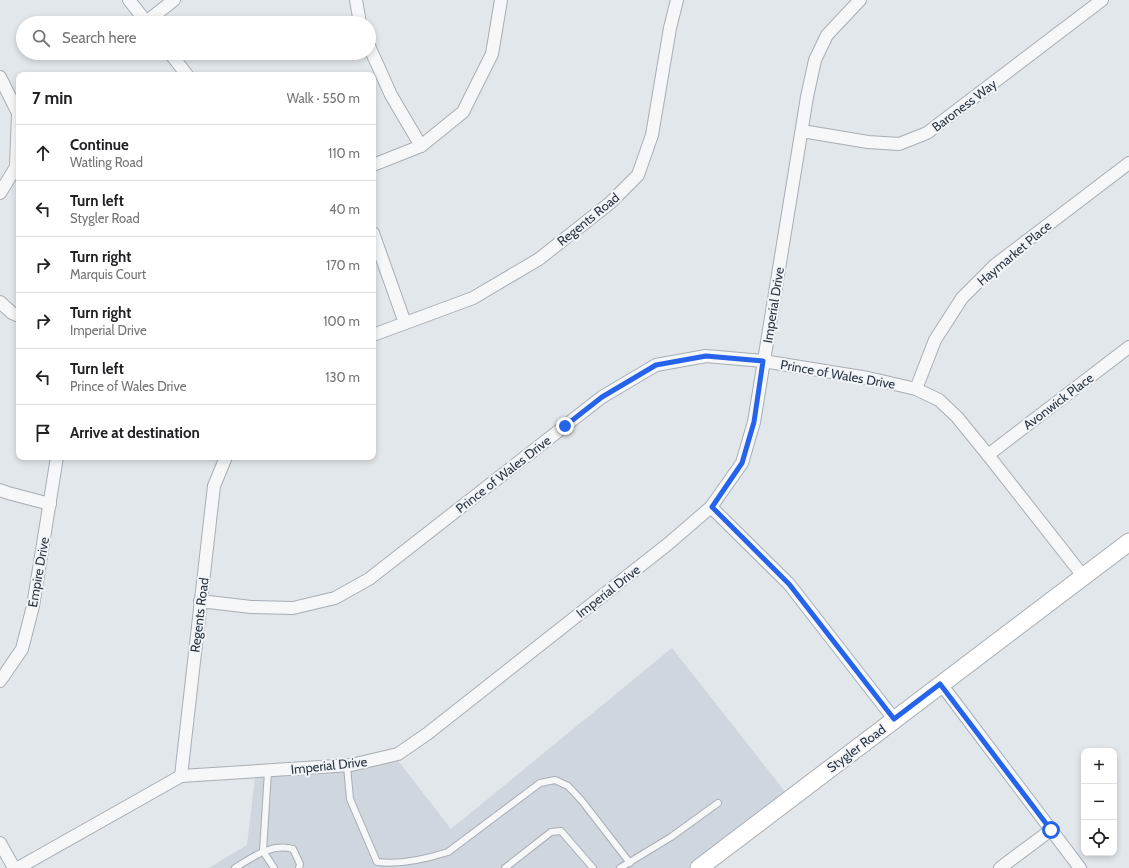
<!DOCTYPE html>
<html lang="en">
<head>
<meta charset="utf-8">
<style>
	body { margin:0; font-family:Cabin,sans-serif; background:#f2f2f2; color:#202124 }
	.controls { position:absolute; right:12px; bottom:12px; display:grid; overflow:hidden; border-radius:8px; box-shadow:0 2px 6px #0003 }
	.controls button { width:36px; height:36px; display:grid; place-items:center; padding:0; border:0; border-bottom:1px solid #e0e0e0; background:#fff; color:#202124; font:20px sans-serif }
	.stop { position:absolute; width:12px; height:12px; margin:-9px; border:3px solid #2563eb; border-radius:50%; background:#fff }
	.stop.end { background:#2563eb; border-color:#fff; box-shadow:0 1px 4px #0008 }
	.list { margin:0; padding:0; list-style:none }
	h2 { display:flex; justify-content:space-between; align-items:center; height:52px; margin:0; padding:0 16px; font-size:17px }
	h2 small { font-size:13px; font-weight:400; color:#757577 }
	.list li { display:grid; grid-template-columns:26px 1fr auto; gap:12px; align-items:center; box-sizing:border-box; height:56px; padding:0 16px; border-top:1px solid #e0e0e0 }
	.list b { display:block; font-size:15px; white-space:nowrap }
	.list p { margin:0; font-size:13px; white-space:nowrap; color:#757577 }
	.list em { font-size:13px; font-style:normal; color:#757577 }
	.icon { flex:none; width:22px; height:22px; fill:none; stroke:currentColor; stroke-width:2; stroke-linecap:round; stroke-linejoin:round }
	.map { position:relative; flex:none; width:1129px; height:868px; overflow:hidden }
	.search { position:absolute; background:#fff; box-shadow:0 2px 6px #0003; left:16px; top:16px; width:360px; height:44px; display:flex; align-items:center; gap:10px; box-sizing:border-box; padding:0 14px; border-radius:22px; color:#757577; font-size:15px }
	.panel { position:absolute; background:#fff; box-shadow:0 2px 6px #0003; left:16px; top:72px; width:360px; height:388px; border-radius:8px }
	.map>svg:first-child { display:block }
	.built { fill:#d0d6dd }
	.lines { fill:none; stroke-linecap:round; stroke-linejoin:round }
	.lane-casing { stroke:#a7aeb5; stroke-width:8 }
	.street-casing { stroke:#a7aeb5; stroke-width:14 }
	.secondary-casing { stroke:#a7aeb5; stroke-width:19 }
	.lane { stroke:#f5f7f9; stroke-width:6 }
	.street { stroke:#f5f7f9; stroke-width:12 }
	.secondary { stroke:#fff; stroke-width:17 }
	.route { stroke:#2563eb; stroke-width:5 }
	.labels { text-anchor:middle; stroke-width:4; stroke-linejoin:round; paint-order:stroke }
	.street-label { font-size:13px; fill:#2a3643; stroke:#f2f5f8 }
</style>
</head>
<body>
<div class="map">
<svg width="1129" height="868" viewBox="0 0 1129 868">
	<rect width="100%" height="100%" fill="#e2e7eb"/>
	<polygon class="built" points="672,648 794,803 709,868 209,868 247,845 255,777 396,758 451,829"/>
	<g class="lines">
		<defs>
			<g id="lane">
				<path d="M347 766 350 799 377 862C400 865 426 859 448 852L540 783 555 780 568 786 582 801 630 863"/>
				<polyline points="268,771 263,851 274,868"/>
				<path d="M235 868C253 857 271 843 293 849L300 864 299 868"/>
				<polyline points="505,868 551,832 561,831 593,868"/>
				<polyline points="620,868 671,837 718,803"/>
			</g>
			<g id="street">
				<polyline points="129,0 147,23"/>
				<polyline points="356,0 360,23"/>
				<polyline points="146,22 174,0"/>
				<polyline points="369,46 391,95 421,146"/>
				<polyline points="170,53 187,75"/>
				<polyline points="0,77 18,113 16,167 0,193"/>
				<polyline points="802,131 868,142 899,144 927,133 1102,0"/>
				<polyline points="373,165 421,146 463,112 492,54 501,0"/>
				<polyline points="373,233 405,323"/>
				<polyline points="0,302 12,313 19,316"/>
				<polyline points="373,335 473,298 539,259 610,203 638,175 652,135 670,28 677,0"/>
				<polyline points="916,389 935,340 962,298 995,265 1129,163"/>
				<polyline points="988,455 1129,347"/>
				<polyline points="0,490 8,493 50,504"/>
				<polyline points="711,507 789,584 894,719"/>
				<polyline points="200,601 251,607 293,608 335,598 369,579 602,397 656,365 706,356 763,361 868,378 916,389 939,400 957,417 988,455 1083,576"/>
				<polyline points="0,681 22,649 33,606 57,457"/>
				<polyline points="941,684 1080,868"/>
				<polyline points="181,776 214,486 226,457"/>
				<polyline points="0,843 14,868"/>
				<polyline points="18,868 181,776 351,765 398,754 427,734 668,544 711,507 742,463 754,422 807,97 815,60 827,35 860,0"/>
				<polyline points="1000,868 1051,830"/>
			</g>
			<polyline id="secondary" points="699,868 1129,542"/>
		</defs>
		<use href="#lane" class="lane-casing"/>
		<use href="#street" class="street-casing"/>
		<use href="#secondary" class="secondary-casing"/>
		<use href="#lane" class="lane"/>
		<use href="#street" class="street"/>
		<use href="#secondary" class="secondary"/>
	</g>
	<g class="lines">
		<polyline class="route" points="565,426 602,397 656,365 706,356 763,361 754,422 742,463 712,507 789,584 894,719 940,684 1051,830"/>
	</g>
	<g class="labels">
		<g class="street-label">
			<text transform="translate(964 105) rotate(-37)" y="5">Baroness Way</text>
			<text transform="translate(588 219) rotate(-39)" y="5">Regents Road</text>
			<text transform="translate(1014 253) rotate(-40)" y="5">Haymarket Place</text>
			<text transform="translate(773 305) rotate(-81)" y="5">Imperial Drive</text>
			<text transform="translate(838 374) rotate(10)" y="5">Prince of Wales Drive</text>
			<text transform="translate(1058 401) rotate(-37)" y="5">Avonwick Place</text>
			<text transform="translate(503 474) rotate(-38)" y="5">Prince of Wales Drive</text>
			<text transform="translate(38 572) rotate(-80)" y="5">Empire Drive</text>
			<text transform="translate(608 591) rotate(-38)" y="5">Imperial Drive</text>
			<text transform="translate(199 615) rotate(-83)" y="5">Regents Road</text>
			<text transform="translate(856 748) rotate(-37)" y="5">Stygler Road</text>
			<text transform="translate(329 765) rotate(-6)" y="5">Imperial Drive</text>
		</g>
	</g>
</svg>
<div class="controls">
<button>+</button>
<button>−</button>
<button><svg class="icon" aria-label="locate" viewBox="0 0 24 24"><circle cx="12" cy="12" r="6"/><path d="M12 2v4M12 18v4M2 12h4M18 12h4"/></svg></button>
</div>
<div class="stop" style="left:1051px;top:830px"></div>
<div class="stop end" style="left:565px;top:426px"></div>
<div class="search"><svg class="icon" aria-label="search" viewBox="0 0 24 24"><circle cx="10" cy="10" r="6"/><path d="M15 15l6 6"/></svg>Search here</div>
<section class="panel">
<h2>7 min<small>Walk · 550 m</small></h2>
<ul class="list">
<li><svg class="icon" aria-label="ahead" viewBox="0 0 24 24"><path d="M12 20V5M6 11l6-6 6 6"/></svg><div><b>Continue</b><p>Watling Road</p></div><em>110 m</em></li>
<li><svg class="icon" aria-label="left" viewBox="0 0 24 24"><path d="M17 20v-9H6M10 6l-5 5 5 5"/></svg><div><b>Turn left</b><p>Stygler Road</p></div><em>40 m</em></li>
<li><svg class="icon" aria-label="right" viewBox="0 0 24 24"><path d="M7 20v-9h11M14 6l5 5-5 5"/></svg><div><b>Turn right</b><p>Marquis Court</p></div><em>170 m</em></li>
<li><svg class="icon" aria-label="right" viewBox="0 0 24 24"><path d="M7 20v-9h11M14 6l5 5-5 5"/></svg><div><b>Turn right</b><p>Imperial Drive</p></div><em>100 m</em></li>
<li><svg class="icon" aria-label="left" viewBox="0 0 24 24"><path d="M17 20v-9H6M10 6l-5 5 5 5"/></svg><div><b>Turn left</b><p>Prince of Wales Drive</p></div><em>130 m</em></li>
<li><svg class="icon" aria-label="arrive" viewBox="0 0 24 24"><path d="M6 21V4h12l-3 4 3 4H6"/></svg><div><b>Arrive at destination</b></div></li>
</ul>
</section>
</div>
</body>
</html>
